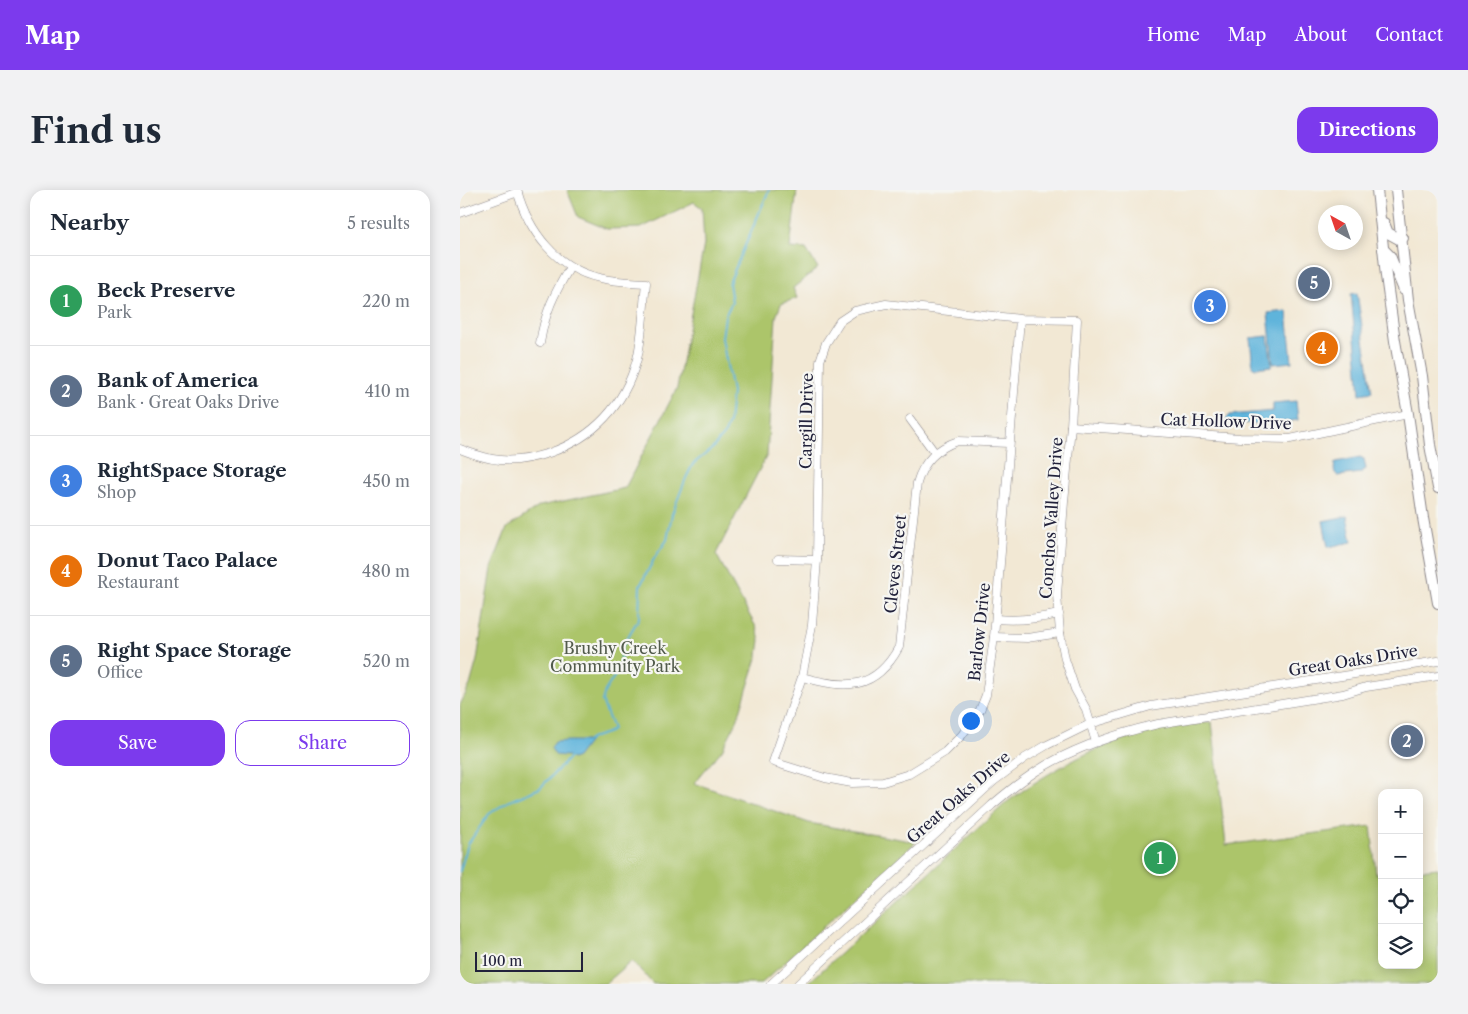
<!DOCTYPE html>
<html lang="en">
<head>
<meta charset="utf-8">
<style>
	body { margin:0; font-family:"Libre Caslon Text",serif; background:#f2f2f3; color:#1f2937 }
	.controls { position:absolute; right:15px; bottom:15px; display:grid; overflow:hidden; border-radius:10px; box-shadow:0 2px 12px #0003 }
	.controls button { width:45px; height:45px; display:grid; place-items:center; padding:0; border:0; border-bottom:1px solid #e0e1e3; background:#fff; color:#1f2937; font:25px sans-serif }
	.compass { position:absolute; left:858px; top:15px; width:45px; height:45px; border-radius:50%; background:#fff; box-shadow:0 2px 12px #0003; rotate:320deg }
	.scale { position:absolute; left:15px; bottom:12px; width:108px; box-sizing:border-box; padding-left:5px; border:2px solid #22223b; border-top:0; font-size:14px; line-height:18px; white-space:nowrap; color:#22223b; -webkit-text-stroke:4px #f6f6f2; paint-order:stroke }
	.you { position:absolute; left:510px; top:530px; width:18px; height:18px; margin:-12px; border:4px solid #fff; border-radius:50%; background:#1a73e8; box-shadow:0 0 0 8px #1a73e833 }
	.badge { display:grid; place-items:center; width:32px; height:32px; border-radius:50%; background:#7c3aed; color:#fff; font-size:16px; font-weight:700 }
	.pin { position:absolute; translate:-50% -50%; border:2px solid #fff; box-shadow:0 1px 5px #0006 }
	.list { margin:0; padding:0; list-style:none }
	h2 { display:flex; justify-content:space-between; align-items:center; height:65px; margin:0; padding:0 20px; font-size:21px }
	h2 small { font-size:16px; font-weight:400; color:#747a83 }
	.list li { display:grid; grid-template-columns:32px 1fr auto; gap:15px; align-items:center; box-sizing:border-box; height:90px; padding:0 20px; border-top:1px solid #e0e1e3 }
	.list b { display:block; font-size:19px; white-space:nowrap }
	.list p { margin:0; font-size:16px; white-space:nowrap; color:#747a83 }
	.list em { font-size:16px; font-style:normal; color:#747a83 }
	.actions { display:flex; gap:10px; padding:15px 20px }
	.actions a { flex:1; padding:11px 0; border:1px solid #7c3aed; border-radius:15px; text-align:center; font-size:18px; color:#7c3aed }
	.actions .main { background:#7c3aed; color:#fff }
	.icon { flex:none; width:28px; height:28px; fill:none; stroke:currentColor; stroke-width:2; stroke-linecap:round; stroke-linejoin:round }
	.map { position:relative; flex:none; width:978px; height:794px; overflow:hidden; border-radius:15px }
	header { display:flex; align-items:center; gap:30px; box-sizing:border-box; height:70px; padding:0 25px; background:#7c3aed; color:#fff }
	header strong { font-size:24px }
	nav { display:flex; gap:28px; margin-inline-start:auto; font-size:18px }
	.intro { display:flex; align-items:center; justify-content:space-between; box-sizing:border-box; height:120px; padding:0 30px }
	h1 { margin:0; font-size:35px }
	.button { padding:12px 22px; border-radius:15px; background:#7c3aed; color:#fff; font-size:18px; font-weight:700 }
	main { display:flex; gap:30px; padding:0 30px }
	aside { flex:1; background:#fff; border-radius:15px; box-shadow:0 2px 12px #0003 }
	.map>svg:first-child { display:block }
	.green { fill:#acc56b; stroke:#677453 }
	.water { fill:#5fb4db; stroke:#406b8b }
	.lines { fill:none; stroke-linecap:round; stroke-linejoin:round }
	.stream { stroke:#5fb4db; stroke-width:2 }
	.minor-casing { stroke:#8a8588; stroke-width:9 }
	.major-casing { stroke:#8a8588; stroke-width:12 }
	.minor { stroke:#fff; stroke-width:8 }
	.major { stroke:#fff; stroke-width:10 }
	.labels { text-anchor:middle; stroke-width:4.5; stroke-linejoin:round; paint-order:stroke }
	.street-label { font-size:16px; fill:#22223b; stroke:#f6f6f2 }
	.park-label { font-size:16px; fill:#525b4c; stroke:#f6f6f2 }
</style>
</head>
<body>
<header>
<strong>Map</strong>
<nav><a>Home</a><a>Map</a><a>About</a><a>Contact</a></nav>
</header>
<div class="intro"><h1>Find us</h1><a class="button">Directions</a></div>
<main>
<aside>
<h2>Nearby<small>5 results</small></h2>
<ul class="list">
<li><span class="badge" style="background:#2e9e5b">1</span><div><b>Beck Preserve</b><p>Park</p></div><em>220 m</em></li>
<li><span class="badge" style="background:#5c6f8a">2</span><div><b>Bank of America</b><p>Bank · Great Oaks Drive</p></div><em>410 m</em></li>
<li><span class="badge" style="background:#3f7fe0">3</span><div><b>RightSpace Storage</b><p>Shop</p></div><em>450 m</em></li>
<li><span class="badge" style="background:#e8710a">4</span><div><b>Donut Taco Palace</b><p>Restaurant</p></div><em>480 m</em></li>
<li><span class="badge" style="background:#5c6f8a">5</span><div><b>Right Space Storage</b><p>Office</p></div><em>520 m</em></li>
</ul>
<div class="actions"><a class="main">Save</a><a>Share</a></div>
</aside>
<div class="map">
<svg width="978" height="794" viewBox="0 0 978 794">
	<rect width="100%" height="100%" fill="#f6f6f2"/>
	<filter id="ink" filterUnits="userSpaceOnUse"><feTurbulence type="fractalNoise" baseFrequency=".02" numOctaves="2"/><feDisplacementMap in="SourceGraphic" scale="10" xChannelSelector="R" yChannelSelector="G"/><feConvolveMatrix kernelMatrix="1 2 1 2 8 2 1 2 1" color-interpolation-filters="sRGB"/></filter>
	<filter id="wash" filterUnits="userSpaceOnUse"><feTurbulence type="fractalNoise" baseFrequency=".0096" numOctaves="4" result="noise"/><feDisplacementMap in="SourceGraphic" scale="20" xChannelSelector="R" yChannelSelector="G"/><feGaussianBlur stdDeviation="1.12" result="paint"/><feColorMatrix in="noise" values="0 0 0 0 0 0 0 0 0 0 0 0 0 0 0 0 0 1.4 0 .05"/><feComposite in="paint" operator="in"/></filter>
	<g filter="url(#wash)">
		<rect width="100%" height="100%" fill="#f2e8d4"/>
		<g class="green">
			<polygon points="107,0 337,0 330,58 346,59 358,78 333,98 337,108 321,114 316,127 307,265 256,364 296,437 300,450 298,465 277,531 262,560 234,593 349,633 456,652 301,794 193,794 172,771 145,794 0,794 0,515 10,495 17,470 31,378 47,338 80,316 165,298 217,198 244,54 242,18 234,12 181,38 147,39 118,27"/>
			<path d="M752 532 766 655 911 636 916 684 922 683V775H959V680L978 678V794H347L547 612C586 583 632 557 680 544 703 538 727 535 752 532Z"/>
		</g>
		<g class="water">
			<polygon points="897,103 912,202 900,204 891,104"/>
			<polygon points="827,121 832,172 813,174 808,123"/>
			<polygon points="808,146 812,176 793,178 790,148"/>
			<path d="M836 211 838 230C814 234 791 234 767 232L765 230 770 225 813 221V213Z"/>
			<path d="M900 267 904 269 906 279 900 283 878 286C873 282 874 279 875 273L876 272Z"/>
			<polygon points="887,326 892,352 868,357 863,331"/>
			<polygon points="108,551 129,551 117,567 112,569 107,566 95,565 91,558 95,552"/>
		</g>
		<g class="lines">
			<g class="stream">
				<path d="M128 551C135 544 147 546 153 539L142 511 145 501 159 479 162 457 179 428 180 396 195 367 207 350 212 324 226 288 233 274 253 258 265 243 269 233 272 202 262 148 265 126 272 112 269 93 309 0"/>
				<polyline points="0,681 8,654 29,624 47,612 80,598 110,567"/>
			</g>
		</g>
	</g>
	<g filter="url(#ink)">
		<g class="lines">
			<defs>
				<g id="minor">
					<polyline points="0,23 58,2"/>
					<polyline points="560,129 534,447 526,505 520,520 502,545 485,562 449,584 423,592 392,593 365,588 313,572 342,487 352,435 357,370 360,171 366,153 380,131 395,121 426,114 560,129 617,130 611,236 604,312 597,405 600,443 605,469 615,499 626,519 636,552"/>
					<path d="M80 153C85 122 94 104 110 77"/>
					<polyline points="450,229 475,263"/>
					<polyline points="611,236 780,248 830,249 948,224"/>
					<path d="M0 259C13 264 26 269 40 270 57 272 73 268 89 263 133 248 165 215 177 169 183 145 183 118 186 93 171 92 155 92 140 88 97 79 68 41 57 0"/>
					<polyline points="318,369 357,370"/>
					<path d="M536 429C558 431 577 429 599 424"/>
					<polyline points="534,447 567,448 600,443"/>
					<path d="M342 487C386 499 415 501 439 457L457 293C463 272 477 258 498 251L549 253"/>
					<polyline points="311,794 534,591 565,568 587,555 630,534 691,516 978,471"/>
					<path d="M338 794 532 615C546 603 560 592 575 582 612 558 655 544 698 534L883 504 906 497 978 486"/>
				</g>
				<g id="major">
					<polyline points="917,0 926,86 935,151 948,224 963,328 978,413"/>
					<polyline points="936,0 948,110 962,186 970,255 978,298"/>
					<polyline points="924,33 928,43 939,49 943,48"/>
					<polyline points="923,59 930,66 944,100"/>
				</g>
			</defs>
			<use href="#minor" class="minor-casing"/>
			<use href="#major" class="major-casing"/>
			<use href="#minor" class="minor"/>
			<use href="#major" class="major"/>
		</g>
	</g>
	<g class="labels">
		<g class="street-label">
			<text transform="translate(346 231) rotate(-89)" y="6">Cargill Drive</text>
			<text transform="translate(766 231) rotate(2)" y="6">Cat Hollow Drive</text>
			<text transform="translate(591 328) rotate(-86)" y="6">Conchos Valley Drive</text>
			<text transform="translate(435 374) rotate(-84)" y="6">Cleves Street</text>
			<text transform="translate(519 442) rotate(-84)" y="6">Barlow Drive</text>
			<text transform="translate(893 470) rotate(-9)" y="6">Great Oaks Drive</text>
			<text transform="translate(498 607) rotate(-41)" y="6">Great Oaks Drive</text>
		</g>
		<g class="park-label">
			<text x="155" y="464">Brushy Creek<tspan x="155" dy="18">Community Park</tspan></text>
		</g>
	</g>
</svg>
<div class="controls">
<button>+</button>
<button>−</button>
<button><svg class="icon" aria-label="locate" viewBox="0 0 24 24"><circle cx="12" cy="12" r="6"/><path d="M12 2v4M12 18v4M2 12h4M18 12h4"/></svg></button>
<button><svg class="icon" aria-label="layers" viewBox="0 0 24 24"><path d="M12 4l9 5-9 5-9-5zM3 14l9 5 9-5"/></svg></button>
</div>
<svg class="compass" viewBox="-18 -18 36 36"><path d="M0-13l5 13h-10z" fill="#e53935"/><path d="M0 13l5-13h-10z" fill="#747a83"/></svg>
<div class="scale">100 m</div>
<div class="you"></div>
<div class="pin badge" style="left:700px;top:668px;background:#2e9e5b">1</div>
<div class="pin badge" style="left:947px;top:551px;background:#5c6f8a">2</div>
<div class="pin badge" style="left:750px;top:116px;background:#3f7fe0">3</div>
<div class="pin badge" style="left:862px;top:158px;background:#e8710a">4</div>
<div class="pin badge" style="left:854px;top:93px;background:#5c6f8a">5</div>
</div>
</main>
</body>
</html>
